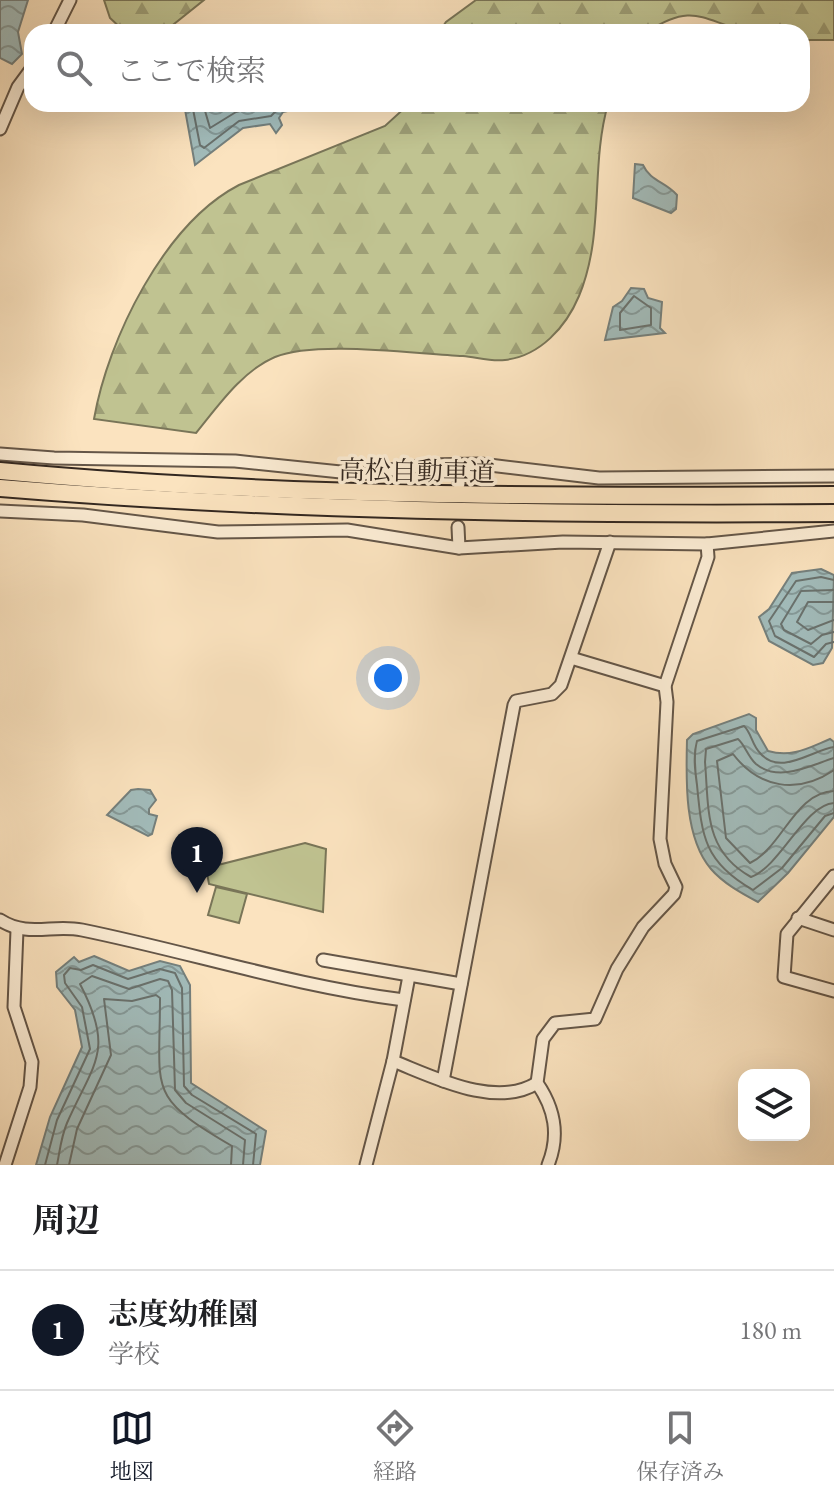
<!DOCTYPE html>
<html lang="ja">
<head>
<meta charset="utf-8">
<style>
	body { margin:0; font-family:"EB Garamond","Noto Serif JP",serif; background:#f6f6f6; color:#202124 }
	.controls { position:absolute; right:24px; bottom:24px; display:grid; overflow:hidden; border-radius:16px; box-shadow:0 8px 32px #0002 }
	.controls button { width:72px; height:72px; display:grid; place-items:center; padding:0; border:0; border-bottom:2px solid #e0e0e0; background:#fff; color:#202124; font:40px sans-serif }
	.you { position:absolute; left:388px; top:678px; width:28px; height:28px; margin:-20px; border:6px solid #fff; border-radius:50%; background:#1a73e8; box-shadow:0 0 0 12px #1a73e833 }
	.badge { display:grid; place-items:center; width:52px; height:52px; border-radius:50%; background:#111827; color:#fff; font-size:26px; font-weight:700 }
	.pin { position:absolute; translate:-50% -66px; filter:drop-shadow(0 2px 4px #0008) }
	.pin::after { content:''; position:absolute; top:42px; width:28px; height:24px; background:inherit; clip-path:polygon(0 0,100% 0,50% 100%) }
	.list { margin:0; padding:0; list-style:none }
	h2 { display:flex; justify-content:space-between; align-items:center; height:104px; margin:0; padding:0 32px; font-size:34px }
	h2 small { font-size:26px; font-weight:400; color:#757577 }
	.list li { display:grid; grid-template-columns:52px 1fr auto; gap:24px; align-items:center; box-sizing:border-box; height:120px; padding:0 32px; border-top:2px solid #e0e0e0 }
	.list b { display:block; font-size:30px; white-space:nowrap }
	.list p { margin:0; font-size:26px; white-space:nowrap; color:#757577 }
	.list em { font-size:26px; font-style:normal; color:#757577 }
	.icon { flex:none; width:44px; height:44px; fill:none; stroke:currentColor; stroke-width:2; stroke-linecap:round; stroke-linejoin:round }
	.map { position:relative; flex:none; width:834px; height:1165px; overflow:hidden }
	.search { position:absolute; background:#fff; box-shadow:0 8px 32px #0002; left:24px; right:24px; top:24px; height:88px; display:flex; align-items:center; gap:20px; box-sizing:border-box; padding:0 28px; border-radius:24px; color:#757577; font-size:30px }
	.sheet { height:224px; background:#fff }
	nav { display:flex; justify-content:space-around; align-items:center; box-sizing:border-box; height:112px; border-top:2px solid #e0e0e0; background:#fff; font-size:22px; color:#757577 }
	nav a { display:grid; justify-items:center; gap:4px }
	nav .on { color:#111827 }
	.map>svg:first-child { display:block }
	.green { fill:#c0c391; stroke:#797558; stroke-width:2 }
	.forest { fill:url(#forest-firs); stroke:#797558; stroke-width:2 }
	.water { fill:url(#water-waves); stroke:#75807d; stroke-width:2 }
	.lines { fill:none; stroke-linecap:round; stroke-linejoin:round }
	.shore { stroke:#6a726e; stroke-width:2 }
	.minor-casing { stroke:#645648; stroke-width:15 }
	.highway-casing { stroke:#322720; stroke-width:20 }
	.minor { stroke:#fcedd5; stroke-width:11 }
	.highway { stroke:#fbe3bf; stroke-width:16 }
	.labels { text-anchor:middle; stroke-width:7; stroke-linejoin:round; paint-order:stroke }
	.street-label { font-size:26px; fill:#322720; stroke:#fcedd5 }
</style>
</head>
<body>
<div class="map">
<svg width="834" height="1165" viewBox="0 0 834 1165">
	<defs>
		<pattern id="forest-firs" width="22" height="20" patternUnits="userSpaceOnUse" patternTransform="scale(2)"><rect width="22" height="20" fill="#c0c391"/><path d="M5 1l3.5 6h-7zM16 11l3.5 6h-7z" fill="#9d9e76"/></pattern>
		<pattern id="water-waves" width="16" height="10" patternUnits="userSpaceOnUse" patternTransform="scale(2)"><rect width="16" height="10" fill="#a2bcbb"/><path d="M0 5q4-4 8 0t8 0" fill="none" stroke="#859998"/></pattern>
	</defs>
	<rect width="100%" height="100%" fill="#fbe3bf"/>
	<filter id="stains"><feTurbulence type="fractalNoise" baseFrequency=".0025" numOctaves="4"/><feColorMatrix values="0 0 0 0 .2 0 0 0 0 .09 0 0 0 0 .02 0 0 0 .5 -.17"/></filter>
	<radialGradient id="worn" r=".72"><stop offset=".6" stop-color="#630" stop-opacity="0"/><stop offset="1" stop-color="#630" stop-opacity=".3"/></radialGradient>
	<g class="green">
		<polygon points="305,843 326,849 323,912 209,884 206,868"/>
		<polygon points="216,887 247,894 239,923 208,915"/>
	</g>
	<g class="forest">
		<polygon points="104,0 204,0 164,32 125,32 110,18"/>
		<path d="M476 0H834V40H802V32C786 32 767 35 751 32 704 23 696 0 647 32H439L446 22Z"/>
		<path d="M409 104H608C590 167 605 234 579 296 566 327 540 356 505 360 491 362 476 357 463 356 415 354 316 340 275 357 242 371 218 406 196 433L94 419C108 339 164 224 239 185L385 126Z"/>
	</g>
	<g class="water">
		<polygon points="0,0 28,0 18,32 22,54 12,64 0,58"/>
		<polygon points="184,104 271,104 278,107 297,104 297,109 283,112 279,118 282,125 276,133 270,124 243,128 195,165"/>
		<path d="M635 164 643 165C650 181 666 182 677 195L676 209 671 213 633 198Z"/>
		<polygon points="631,288 644,289 648,298 662,302 660,328 665,333 605,340 613,307 622,301"/>
		<polygon points="821,569 834,575 832,648 823,663 813,665 769,641 759,617 769,609 792,573"/>
		<path d="M749 714 756 718V730L768 751C792 758 808 748 830 739L834 742V817L788 873 758 902C741 893 723 883 711 869 684 838 686 779 687 740L693 734Z"/>
		<polygon points="138,789 150,790 156,800 149,809 149,814 157,816 152,834 148,836 107,815 131,790"/>
		<polygon points="94,956 129,971 160,961 180,966 190,985 191,1083 266,1131 260,1165 36,1165 50,1117 82,1047 75,1010 57,987 56,972 74,957 79,962"/>
	</g>
	<g class="lines">
		<g class="shore">
			<polyline points="192,104 200,145 204,148 239,121 271,116 283,104"/>
			<polyline points="203,104 210,128 236,112 267,104"/>
			<polygon points="634,296 651,308 651,325 620,330 620,313"/>
			<polyline points="834,580 821,577 796,581 769,621 775,636 814,657 826,644 834,642"/>
			<polyline points="834,590 801,591 781,624 784,630 811,644 822,635 834,632"/>
			<polyline points="834,602 808,602 797,622 808,630 834,620"/>
			<path d="M834 747C812 750 780 777 760 753 752 745 751 732 744 726L697 741C693 755 695 771 697 785 702 837 704 862 753 890L782 868 825 816 834 813"/>
			<path d="M834 758C811 765 779 783 756 764 748 757 745 745 738 739L706 749 705 762C709 810 704 851 751 877 781 866 804 805 834 803"/>
			<path d="M834 770C797 795 759 788 733 754L717 761 726 838 750 863C782 848 795 792 834 791"/>
			<polyline points="45,1165 57,1120 90,1049 82,1007 65,983 64,975 70,968 81,970 93,965 128,979 160,969 175,973 182,988 184,1086 192,1095 256,1134 253,1165"/>
			<path d="M57 1165C60 1150 61 1137 67 1123 94 1062 115 1051 80 984L92 976 129 989 160 979 168 981 172 990 175 1090 186 1103 245 1140 243 1165"/>
			<path d="M69 1165 77 1129 111 1055 104 999 132 1001 156 995 160 998C160 1092 146 1096 232 1146L231 1165"/>
		</g>
		<defs>
			<g id="minor">
				<polyline points="54,32 70,0"/>
				<polyline points="0,129 18,87 32,68"/>
				<polyline points="0,454 54,458 235,461 360,474 427,465 481,464 599,478 834,476"/>
				<polyline points="459,484 459,464"/>
				<polyline points="0,511 83,515 218,532 347,530 459,548 563,542 707,544 834,531"/>
				<polyline points="458,527 459,548"/>
				<polyline points="571,658 665,686"/>
				<polyline points="834,876 787,934 784,977 834,991"/>
				<polyline points="798,918 834,930"/>
				<path d="M0 920C28 938 52 924 82 930 190 952 294 986 404 1000"/>
				<polyline points="323,960 461,984"/>
				<path d="M393 1061C434 1077 495 1109 537 1083"/>
				<polyline points="443,1081 514,705 516,701 552,694 561,685 610,542"/>
				<polyline points="5,1165 30,1087 32,1062 14,1007 17,930"/>
				<polyline points="366,1165 393,1061 409,976"/>
				<path d="M548 1165C560 1135 555 1109 537 1083L543 1039 555 1023 595 1019 617 969 643 927 674 894 676 887 665 864 660 839 667 702 665 686 708 557 707 544"/>
			</g>
			<g id="highway">
				<path d="M0 471C278 497 555 497 834 495"/>
				<path d="M0 488C278 511 555 515 834 513"/>
			</g>
		</defs>
		<use href="#minor" class="minor-casing"/>
		<use href="#highway" class="highway-casing"/>
		<use href="#minor" class="minor"/>
		<use href="#highway" class="highway"/>
	</g>
	<g class="labels">
		<g class="street-label">
			<text transform="translate(417 471) rotate(1)" y="9">高松自動車道</text>
		</g>
	</g>
	<rect width="100%" height="100%" filter="url(#stains)"/>
	<rect width="100%" height="100%" fill="url(#worn)"/>
</svg>
<div class="controls">
<button><svg class="icon" aria-label="layers" viewBox="0 0 24 24"><path d="M12 4l9 5-9 5-9-5zM3 14l9 5 9-5"/></svg></button>
</div>
<div class="you"></div>
<div class="pin badge" style="left:197px;top:893px">1</div>
<div class="search"><svg class="icon" aria-label="search" viewBox="0 0 24 24"><circle cx="10" cy="10" r="6"/><path d="M15 15l6 6"/></svg>ここで検索</div>
</div>
<section class="sheet">
<h2>周辺<small></small></h2>
<ul class="list">
<li><span class="badge">1</span><div><b>志度幼稚園</b><p>学校</p></div><em>180 m</em></li>
</ul>
</section>
<nav>
<a class="on"><svg class="icon" aria-label="map" viewBox="0 0 24 24"><path d="M3 6l6-2 6 2 6-2v14l-6 2-6-2-6 2zM9 4v14M15 6v14"/></svg>地図</a>
<a><svg class="icon" aria-label="directions" viewBox="0 0 24 24"><path d="M12 3l9 9-9 9-9-9zM9 14v-3h6M13 9l2 2-2 2"/></svg>経路</a>
<a><svg class="icon" aria-label="saved" viewBox="0 0 24 24"><path d="M7 4h10v16l-5-4-5 4z"/></svg>保存済み</a>
</nav>
</body>
</html>
